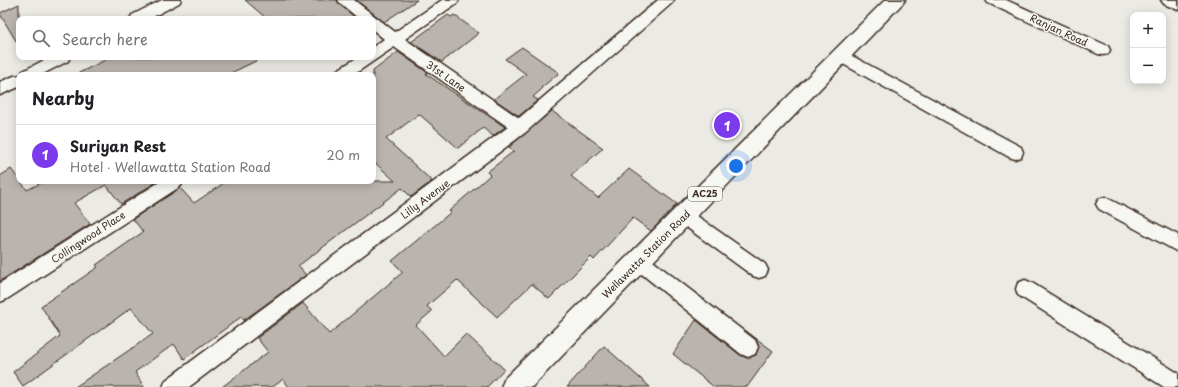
<!DOCTYPE html>
<html lang="en">
<head>
<meta charset="utf-8">
<style>
	body { margin:0; font-family:"Playpen Sans",sans-serif; background:#f2f2f2; color:#202124 }
	.controls { position:absolute; right:12px; top:12px; display:grid; overflow:hidden; border-radius:8px; box-shadow:0 2px 10px #0003 }
	.controls button { width:36px; height:36px; display:grid; place-items:center; padding:0; border:0; border-bottom:1px solid #e0e0e0; background:#fff; color:#202124; font:20px sans-serif }
	.you { position:absolute; left:736px; top:166px; width:14px; height:14px; margin:-10px; border:3px solid #fff; border-radius:50%; background:#1a73e8; box-shadow:0 0 0 6px #1a73e833 }
	.badge { display:grid; place-items:center; width:26px; height:26px; border-radius:50%; background:#7c3aed; color:#fff; font-size:13px; font-weight:700 }
	.pin { position:absolute; translate:-50% -50%; border:2px solid #fff; box-shadow:0 1px 4px #0006 }
	.list { margin:0; padding:0; list-style:none }
	h2 { display:flex; justify-content:space-between; align-items:center; height:52px; margin:0; padding:0 16px; font-size:17px }
	h2 small { font-size:13px; font-weight:400; color:#757577 }
	.list li { display:grid; grid-template-columns:26px 1fr auto; gap:12px; align-items:center; box-sizing:border-box; height:60px; padding:0 16px; border-top:1px solid #e0e0e0 }
	.list b { display:block; font-size:15px; white-space:nowrap }
	.list p { margin:0; font-size:13px; white-space:nowrap; color:#757577 }
	.list em { font-size:13px; font-style:normal; color:#757577 }
	.icon { flex:none; width:22px; height:22px; fill:none; stroke:currentColor; stroke-width:2; stroke-linecap:round; stroke-linejoin:round }
	.map { position:relative; flex:none; width:1178px; height:387px; overflow:hidden }
	.search { position:absolute; background:#fff; box-shadow:0 2px 10px #0003; left:16px; top:16px; width:360px; height:44px; display:flex; align-items:center; gap:10px; box-sizing:border-box; padding:0 14px; border-radius:8px; color:#757577; font-size:15px }
	.panel { position:absolute; background:#fff; box-shadow:0 2px 10px #0003; left:16px; top:72px; width:360px; height:112px; border-radius:8px }
	.map>svg:first-child { display:block }
	.building { fill:#bab4ae; stroke:#3b2a1e }
	.lines { fill:none; stroke-linecap:round; stroke-linejoin:round }
	.minor-casing { stroke:#3b2a1e; stroke-width:3 }
	.primary-casing { stroke:#3b2a1e; stroke-width:3 }
	.minor { fill:#f6f6f2; fill-rule:evenodd }
	.primary { fill:#f6f6f2; fill-rule:evenodd }
	.labels { text-anchor:middle; stroke-width:3; stroke-linejoin:round; paint-order:stroke }
	.shield { fill:#f6f6f2; stroke:#73675e; stroke-width:1 }
	.shield-label { font-size:9px; font-weight:bold; fill:#3b2a1e }
	.street-label { font-size:10px; fill:#3b2a1e; stroke:#f6f6f2 }
</style>
</head>
<body>
<div class="map">
<svg width="1178" height="387" viewBox="0 0 1178 387">
	<rect width="100%" height="100%" fill="#ebeae5"/>
	<filter id="ink" filterUnits="userSpaceOnUse"><feTurbulence type="fractalNoise" baseFrequency=".025" numOctaves="2"/><feDisplacementMap in="SourceGraphic" scale="8" xChannelSelector="R" yChannelSelector="G"/><feConvolveMatrix kernelMatrix="1 2 1 2 8 2 1 2 1" color-interpolation-filters="sRGB"/></filter>
	<g filter="url(#ink)">
		<g class="building">
			<polygon points="245,0 337,0 339,4 357,19 267,19"/>
			<polygon points="356,0 417,0 384,22"/>
			<polygon points="19,4 19,46 0,14 0,13"/>
			<polygon points="448,15 451,17 454,15 479,33 442,62 411,42"/>
			<polygon points="522,47 559,73 541,88 542,89 533,97 538,100 519,116 494,99 526,74 505,59"/>
			<polygon points="398,52 428,73 426,74 505,127 493,136 483,128 458,148 419,114 386,139 432,181 411,197 402,188 298,266 306,275 244,320 241,317 184,359 174,344 135,372 144,387 75,387 153,334 131,308 23,386 13,372 60,336 41,306 98,267 96,265 143,232 133,219 180,188 194,203 227,181 395,181 373,161 373,71"/>
			<polygon points="111,57 264,57 227,75 75,75"/>
			<polygon points="552,111 603,148 571,176 598,198 629,169 677,204 651,231 633,218 594,260 591,257 549,299 532,284 497,317 457,280 427,306 432,311 416,325 444,356 466,334 504,369 487,387 289,387 283,379 273,387 222,387 268,352 257,338 303,303 329,334 403,272 392,261 451,212 449,211 490,175 487,172 514,151 509,147"/>
			<polygon points="11,169 27,190 45,181 158,181 121,204 106,185 74,203 90,224 0,281 0,176"/>
			<polygon points="696,320 740,355 747,358 756,355 759,346 756,339 746,331 773,351 747,387 714,387 673,354"/>
			<polygon points="604,346 650,387 567,387"/>
		</g>
		<g class="lines">
			<defs>
				<g id="minor">
					<polygon points="162,0 181,0 179,3 149,19 130,19 132,15"/>
					<polygon points="338,0 354,0 395,32 442,0 459,0 457,3 405,39 519,118 658,0 674,0 672,3 526,132 189,387 163,387 166,380 508,127 394,47 353,75 333,75 336,71 358,57 373,57 373,47 384,39 373,30 373,19 359,19 340,3"/>
					<polygon points="986,0 1006,0 1108,46 1110,50 1108,54 1103,55 1098,54 988,3"/>
					<polygon points="841,50 1021,147 1023,152 1021,157 1015,159 1009,157 836,60 834,56 836,52"/>
					<polygon points="50,57 70,57 68,61 41,75 19,75 19,87 0,95 0,82 14,76 21,75 23,71"/>
					<polygon points="161,181 183,181 181,186 7,299 0,302 0,283"/>
					<polygon points="1105,197 1178,235 1178,252 1099,209 1096,204 1099,199"/>
					<polygon points="684,208 690,211 765,264 768,270 765,276 759,278 753,276 678,221 675,216 678,211"/>
					<polygon points="639,253 645,255 755,340 758,347 755,354 748,357 741,354 633,267 630,261 633,255"/>
					<polygon points="1025,280 1032,283 1178,373 1178,387 1164,387 1018,295 1016,289 1018,283"/>
				</g>
				<g id="primary">
					<polygon points="885,0 905,0 902,4 532,387 501,387 505,378"/>
					<polygon points="1161,0 1178,0 1178,10 1164,4"/>
				</g>
			</defs>
			<use href="#minor" class="minor-casing"/>
			<use href="#primary" class="primary-casing"/>
			<use href="#minor" class="minor"/>
			<use href="#primary" class="primary"/>
		</g>
	</g>
	<g class="labels">
		<rect class="shield" x="688" y="187" width="34" height="14" rx="3"/>
		<g class="shield-label">
			<text x="705" y="197">AC25</text>
		</g>
		<g class="street-label">
			<text transform="translate(1059 30) rotate(25)" y="4">Ranjan Road</text>
			<text transform="translate(446 76) rotate(35)" y="4">31st Lane</text>
			<text transform="translate(425 199) rotate(-37)" y="4">Lilly Avenue</text>
			<text transform="translate(88 237) rotate(-33)" y="4">Collingwood Place</text>
			<text transform="translate(646 254) rotate(-45)" y="4">Wellawatta Station Road</text>
		</g>
	</g>
</svg>
<div class="controls">
<button>+</button>
<button>−</button>
</div>
<div class="you"></div>
<div class="pin badge" style="left:727px;top:125px">1</div>
<div class="search"><svg class="icon" aria-label="search" viewBox="0 0 24 24"><circle cx="10" cy="10" r="6"/><path d="M15 15l6 6"/></svg>Search here</div>
<section class="panel">
<h2>Nearby<small></small></h2>
<ul class="list">
<li><span class="badge">1</span><div><b>Suriyan Rest</b><p>Hotel · Wellawatta Station Road</p></div><em>20 m</em></li>
</ul>
</section>
</div>
</body>
</html>
